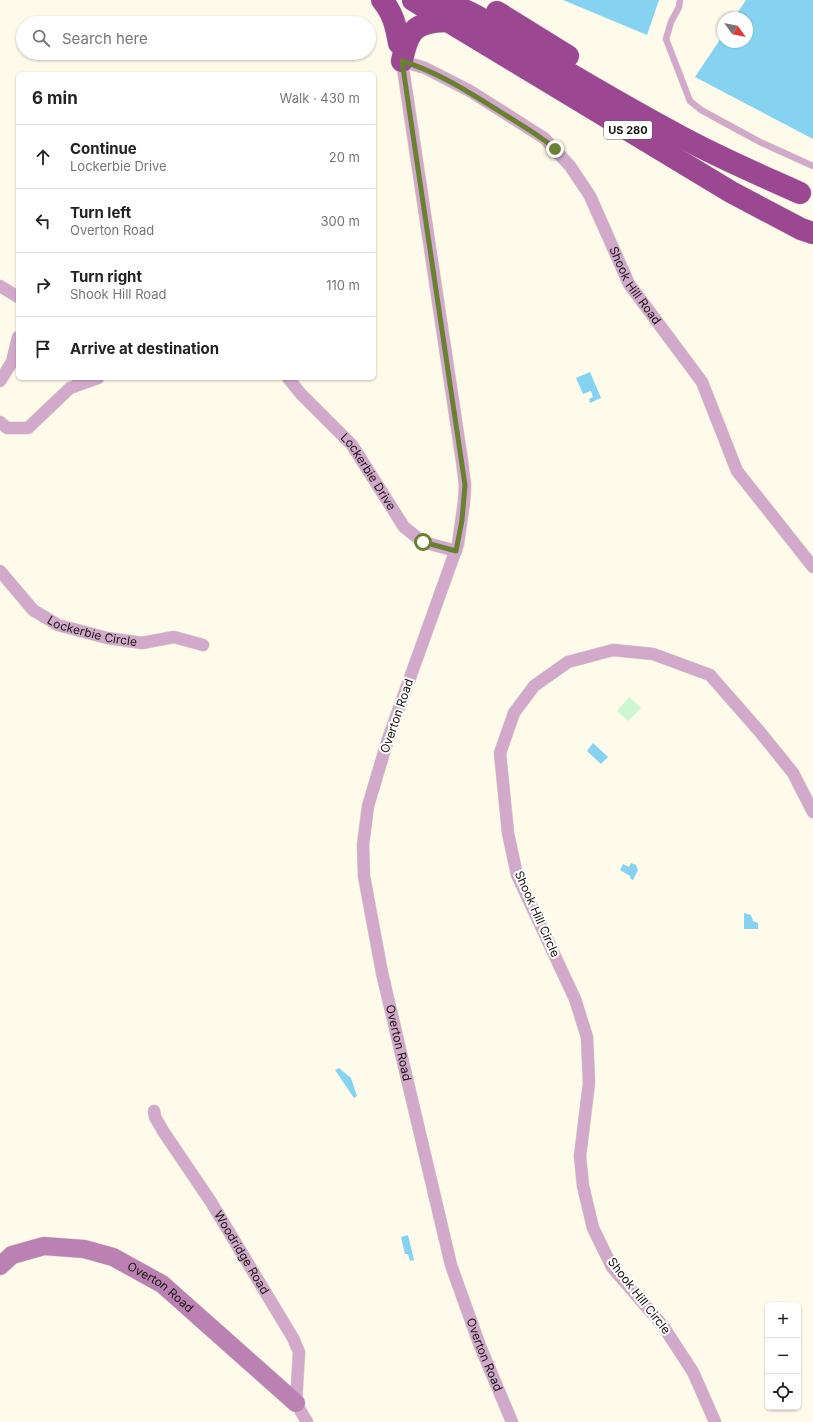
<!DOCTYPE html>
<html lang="en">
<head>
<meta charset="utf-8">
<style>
	body { margin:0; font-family:Inter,sans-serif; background:#f2f2f2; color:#222 }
	.controls { position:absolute; right:12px; bottom:12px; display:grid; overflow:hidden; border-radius:6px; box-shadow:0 1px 3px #0004 }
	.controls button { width:36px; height:36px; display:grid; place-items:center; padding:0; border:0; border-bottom:1px solid #e0e0e0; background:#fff; color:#222; font:20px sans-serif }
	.compass { position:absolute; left:717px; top:12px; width:36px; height:36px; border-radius:50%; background:#fff; box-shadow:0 1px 3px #0004; rotate:123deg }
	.stop { position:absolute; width:12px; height:12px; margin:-9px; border:3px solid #6a8133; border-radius:50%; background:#fff }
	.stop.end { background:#6a8133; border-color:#fff; box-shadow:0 1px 4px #0008 }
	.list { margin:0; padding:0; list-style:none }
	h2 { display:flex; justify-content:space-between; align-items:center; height:52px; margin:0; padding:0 16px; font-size:17px }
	h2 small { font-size:13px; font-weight:400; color:#767676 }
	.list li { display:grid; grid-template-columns:26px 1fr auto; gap:12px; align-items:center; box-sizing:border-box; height:64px; padding:0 16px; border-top:1px solid #e0e0e0 }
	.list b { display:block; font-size:15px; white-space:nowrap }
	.list p { margin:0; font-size:13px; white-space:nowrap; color:#767676 }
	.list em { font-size:13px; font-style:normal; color:#767676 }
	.icon { flex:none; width:22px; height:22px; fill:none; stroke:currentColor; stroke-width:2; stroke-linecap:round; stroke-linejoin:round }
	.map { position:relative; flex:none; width:813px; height:1422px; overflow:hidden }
	.search { position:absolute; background:#fff; box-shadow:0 1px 3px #0004; left:16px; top:16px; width:360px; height:44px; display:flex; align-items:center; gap:10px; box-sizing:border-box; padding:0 14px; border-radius:22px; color:#767676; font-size:15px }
	.panel { position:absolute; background:#fff; box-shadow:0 1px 3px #0004; left:16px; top:72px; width:360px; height:308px; border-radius:6px }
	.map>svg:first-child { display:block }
	.green { fill:#cbf8d1 }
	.water { fill:#85d3f1 }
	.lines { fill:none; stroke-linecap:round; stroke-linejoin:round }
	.lane-casing { stroke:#d9d6c8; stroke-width:7 }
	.street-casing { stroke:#d9d6c8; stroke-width:13 }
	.secondary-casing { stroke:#d9d6c8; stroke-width:19 }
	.highway-casing { stroke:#d9d6c8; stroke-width:23 }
	.lane { stroke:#d2a9cb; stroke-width:6 }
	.street { stroke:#d2a9cb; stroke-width:12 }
	.secondary { stroke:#bc81b3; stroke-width:18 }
	.highway { stroke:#9c4792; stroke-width:22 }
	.route { stroke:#6a8133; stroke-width:5 }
	.labels { text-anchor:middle; stroke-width:4; stroke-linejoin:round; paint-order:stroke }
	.shield { fill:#fff; stroke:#5b5a57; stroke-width:1 }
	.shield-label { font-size:11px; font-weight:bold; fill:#15140f }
	.street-label { font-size:12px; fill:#15140f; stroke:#fff }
</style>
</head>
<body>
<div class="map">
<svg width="813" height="1422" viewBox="0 0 813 1422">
	<rect width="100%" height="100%" fill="#fefbeb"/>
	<polygon class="green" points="629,697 641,708 628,721 617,711"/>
	<g class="water">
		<polygon points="563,0 659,0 647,35"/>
		<polygon points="746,0 813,0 813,139 695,77 723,35 723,42 747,42 747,18 734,18"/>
		<polygon points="590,372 601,398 590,403 589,399 593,397 591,391 583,394 576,378"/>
		<polygon points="593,743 608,757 601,764 587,751"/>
		<polygon points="631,863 636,865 638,870 633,880 630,878 630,876 620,870 623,864 629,867"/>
		<polygon points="744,913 751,915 753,921 758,923 758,929 744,929"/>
		<polygon points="339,1068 351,1078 357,1096 354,1098 335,1070"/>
		<polygon points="408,1235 414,1260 410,1261 408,1254 405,1254 401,1237"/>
	</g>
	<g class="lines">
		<defs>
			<polyline id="lane" points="680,0 679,7 671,22 666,39 690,101 701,110 760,142 813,166"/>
			<g id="street">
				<path id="s1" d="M401 55 462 461 465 485 464 502 458 544 388 739 368 806 363 845 364 876 382 973 451 1265 480 1346 512 1422"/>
				<path id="s2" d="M402 61 425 68 470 91 544 138 570 166 590 196 629 284 702 382 737 471 813 567"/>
				<polyline points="0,286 18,297"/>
				<path id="s3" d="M288 378 301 394 352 445 404 527 423 542 456 551"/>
				<polyline points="0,381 12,362 18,337"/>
				<polyline points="0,422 7,428 28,428 70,388 98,378"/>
				<path id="s4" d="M0 571 33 610 58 625 107 638 142 643 174 637 203 645"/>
				<path id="s5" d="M154 1111 155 1117 163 1131 211 1202 293 1338 299 1352 296 1403 307 1422"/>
				<polyline points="715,1422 693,1372 663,1326 612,1267 593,1228 583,1186 580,1156 589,1083 587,1037 575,999 517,875 508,833 500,753 514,713 534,686 568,662 613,650 653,654 710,675 760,732 793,773 813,812"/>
			</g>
			<g id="secondary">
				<path id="s6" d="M0 1266 12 1255 44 1246 84 1249 113 1257 162 1284 296 1403"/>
			</g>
			<g id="highway">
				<path d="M382 0C393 13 396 26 399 43"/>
				<polyline points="413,0 731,192 801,229 813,233"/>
				<polyline points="497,12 568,56"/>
				<path d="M447 21 441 10 442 5C470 5 506 36 530 50 578 79 626 107 674 133 715 156 758 174 800 193"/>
				<path d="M402 61C408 30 415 22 447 21"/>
			</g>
		</defs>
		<use href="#lane" class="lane-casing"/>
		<use href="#street" class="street-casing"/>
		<use href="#secondary" class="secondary-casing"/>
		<use href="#highway" class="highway-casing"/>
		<use href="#lane" class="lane"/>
		<use href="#street" class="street"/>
		<use href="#secondary" class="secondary"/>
		<use href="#highway" class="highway"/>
	</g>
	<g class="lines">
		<path class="route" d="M423 542 456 551 462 520 465 485 402 61C441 73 473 95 507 116 524 127 541 136 555 149"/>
	</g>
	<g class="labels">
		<rect class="shield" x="604" y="121" width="48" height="18" rx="3"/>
		<g class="shield-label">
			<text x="628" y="134">US 280</text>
		</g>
		<g class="street-label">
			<text dy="4" stroke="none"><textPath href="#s2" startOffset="337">Shook Hill Road</textPath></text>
			<text dy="4" stroke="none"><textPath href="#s3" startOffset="124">Lockerbie Drive</textPath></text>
			<text dy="4" stroke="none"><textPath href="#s4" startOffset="115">Lockerbie Circle</textPath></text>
			<text transform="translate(397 716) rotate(-71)" y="4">Overton Road</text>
			<text transform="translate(537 914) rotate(66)" y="4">Shook Hill Circle</text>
			<text dy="4" stroke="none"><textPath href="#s1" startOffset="1012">Overton Road</textPath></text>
			<text dy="4" stroke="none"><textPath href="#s5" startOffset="167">Woodridge Road</textPath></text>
			<text dy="4" stroke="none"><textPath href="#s6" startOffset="176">Overton Road</textPath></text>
			<text transform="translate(639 1296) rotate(52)" y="4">Shook Hill Circle</text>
			<text dy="4" stroke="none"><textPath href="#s1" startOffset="1336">Overton Road</textPath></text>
		</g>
	</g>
</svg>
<div class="controls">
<button>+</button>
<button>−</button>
<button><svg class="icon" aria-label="locate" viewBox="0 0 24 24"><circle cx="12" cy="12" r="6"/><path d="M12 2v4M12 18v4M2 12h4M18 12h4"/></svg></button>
</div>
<svg class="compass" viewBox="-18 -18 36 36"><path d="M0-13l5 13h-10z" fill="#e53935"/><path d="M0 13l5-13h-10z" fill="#767676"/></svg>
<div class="stop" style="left:423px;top:542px"></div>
<div class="stop end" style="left:555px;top:149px"></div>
<div class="search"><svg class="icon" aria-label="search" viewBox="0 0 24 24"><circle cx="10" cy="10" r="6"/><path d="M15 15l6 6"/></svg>Search here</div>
<section class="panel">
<h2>6 min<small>Walk · 430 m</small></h2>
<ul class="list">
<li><svg class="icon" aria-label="ahead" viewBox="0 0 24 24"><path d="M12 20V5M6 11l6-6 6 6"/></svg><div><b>Continue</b><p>Lockerbie Drive</p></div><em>20 m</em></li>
<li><svg class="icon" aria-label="left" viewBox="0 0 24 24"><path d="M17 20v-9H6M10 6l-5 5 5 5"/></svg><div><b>Turn left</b><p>Overton Road</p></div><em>300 m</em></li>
<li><svg class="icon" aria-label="right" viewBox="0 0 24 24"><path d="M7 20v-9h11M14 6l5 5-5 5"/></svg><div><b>Turn right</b><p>Shook Hill Road</p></div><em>110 m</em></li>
<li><svg class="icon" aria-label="arrive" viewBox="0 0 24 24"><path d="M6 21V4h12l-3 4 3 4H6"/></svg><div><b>Arrive at destination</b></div></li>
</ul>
</section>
</div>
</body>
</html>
